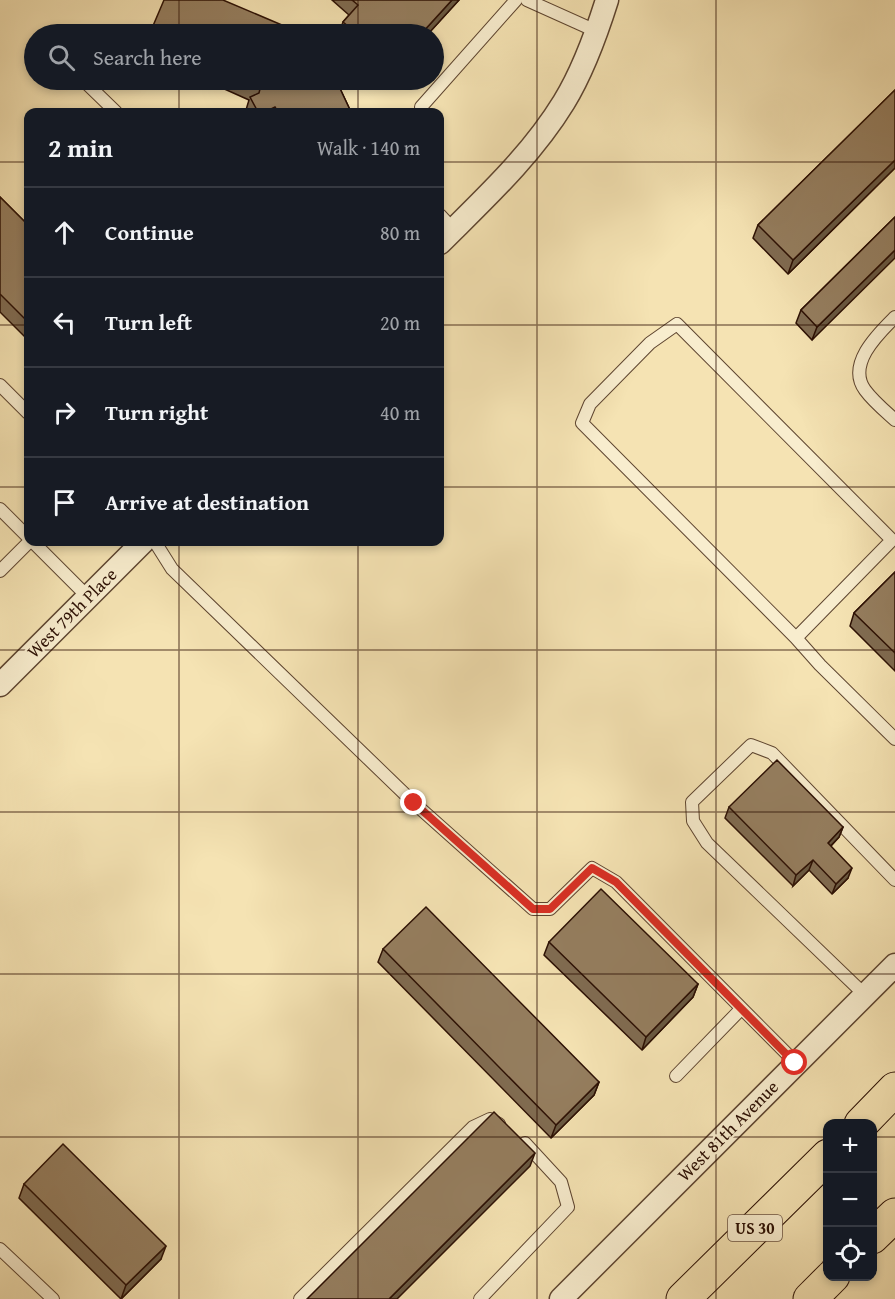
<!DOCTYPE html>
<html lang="en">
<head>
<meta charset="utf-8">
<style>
	body { margin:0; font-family:"Gentium Book Plus",serif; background:#20242c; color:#f1f3f6 }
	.controls { position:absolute; right:18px; bottom:18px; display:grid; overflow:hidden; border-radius:12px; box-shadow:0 3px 9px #0003 }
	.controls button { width:54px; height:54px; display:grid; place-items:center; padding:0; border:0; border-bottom:2px solid #363941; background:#171b24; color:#f1f3f6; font:30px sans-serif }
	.stop { position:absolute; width:18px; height:18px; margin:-14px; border:4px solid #d93025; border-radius:50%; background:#fff }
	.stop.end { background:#d93025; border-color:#fff; box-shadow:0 2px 6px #0008 }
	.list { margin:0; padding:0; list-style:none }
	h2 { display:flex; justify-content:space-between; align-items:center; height:78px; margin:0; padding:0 24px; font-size:26px }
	h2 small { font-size:20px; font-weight:400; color:#9ea1a6 }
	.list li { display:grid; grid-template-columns:39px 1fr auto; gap:18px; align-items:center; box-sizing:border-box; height:90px; padding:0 24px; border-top:2px solid #363941 }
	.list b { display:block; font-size:22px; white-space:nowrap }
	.list em { font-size:20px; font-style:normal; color:#9ea1a6 }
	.icon { flex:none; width:33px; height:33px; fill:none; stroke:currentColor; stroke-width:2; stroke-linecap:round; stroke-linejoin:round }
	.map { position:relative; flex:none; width:895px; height:1299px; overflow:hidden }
	.search { position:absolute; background:#171b24; box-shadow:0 3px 9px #0003; left:24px; top:24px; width:420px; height:66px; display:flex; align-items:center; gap:15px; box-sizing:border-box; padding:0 21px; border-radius:33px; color:#9ea1a6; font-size:22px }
	.panel { position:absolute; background:#171b24; box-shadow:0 3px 9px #0003; left:24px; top:108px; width:420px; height:438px; border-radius:12px }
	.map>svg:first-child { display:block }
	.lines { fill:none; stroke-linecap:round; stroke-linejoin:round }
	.service-casing { stroke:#5e4530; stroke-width:14 }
	.minor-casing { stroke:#5e4530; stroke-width:25 }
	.primary-casing { stroke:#2c1004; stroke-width:35 }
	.service { stroke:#f8edce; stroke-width:12 }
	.minor { stroke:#f8edce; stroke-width:22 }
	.primary { stroke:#f5e3b3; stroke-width:33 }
	.wall { fill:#806c52; stroke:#2c1004; stroke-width:1.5 }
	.shaded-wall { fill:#685842; stroke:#2c1004; stroke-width:1.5 }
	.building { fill:#957e5f; stroke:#2c1004; stroke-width:1.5 }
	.route { stroke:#d93025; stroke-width:8 }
	.grid { fill:none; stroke:#2c1004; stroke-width:1.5; stroke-opacity:0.55 }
	.labels { text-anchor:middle; stroke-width:4.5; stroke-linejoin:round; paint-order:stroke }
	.shield { fill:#f8edce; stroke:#695241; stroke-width:1.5 }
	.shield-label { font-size:16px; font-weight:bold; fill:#2c1004 }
	.street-label { font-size:18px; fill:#2c1004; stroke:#f8edce }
</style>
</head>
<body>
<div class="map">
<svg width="895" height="1299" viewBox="0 0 895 1299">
	<rect width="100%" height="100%" fill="#f5e3b3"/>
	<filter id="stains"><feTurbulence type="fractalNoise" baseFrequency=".00333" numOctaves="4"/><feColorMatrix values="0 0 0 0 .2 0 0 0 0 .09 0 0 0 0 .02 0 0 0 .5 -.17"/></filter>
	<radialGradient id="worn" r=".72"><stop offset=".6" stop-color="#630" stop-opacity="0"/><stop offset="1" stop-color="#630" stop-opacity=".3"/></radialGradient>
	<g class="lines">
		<defs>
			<g id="service">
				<polyline points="527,0 596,31"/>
				<polyline points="84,81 116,112"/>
				<polyline points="421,107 516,0"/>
				<polyline points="440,215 453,229"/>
				<path d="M895 317C879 333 846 364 865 390 873 401 885 411 895 420"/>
				<polyline points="0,385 28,413"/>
				<polyline points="0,509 28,537"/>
				<polyline points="33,542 88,597"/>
				<polyline points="155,542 172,569 414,803 533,909 550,909 592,868 616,882 796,1063"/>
				<polyline points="0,571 29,542"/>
				<polyline points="796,638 582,423 590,404 650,343 677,324 892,540 796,638 820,665 895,739"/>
				<polyline points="865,995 707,843 693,821 692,802 751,745 772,753 895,880"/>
				<polyline points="676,1076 741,1009"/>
				<polyline points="0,1249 53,1299"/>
				<polyline points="300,1299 473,1127 490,1119 499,1124"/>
				<polyline points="480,1299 568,1207 561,1182 525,1143"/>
			</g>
			<g id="minor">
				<path d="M440 243C484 199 531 156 564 102 583 71 596 35 607 0"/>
				<polyline points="0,685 143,542"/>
				<polyline points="561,1299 895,965"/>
			</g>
			<g id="primary">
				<polyline points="861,1124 895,1089"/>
				<polyline points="872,1237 895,1215"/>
				<polyline points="683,1299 828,1156"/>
				<polyline points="810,1299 833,1276"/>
			</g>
		</defs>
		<use href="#service" class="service-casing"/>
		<use href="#minor" class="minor-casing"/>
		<use href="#primary" class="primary-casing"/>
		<use href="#service" class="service"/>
		<use href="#minor" class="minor"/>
		<use href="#primary" class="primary"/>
	</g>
	<g class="wall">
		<polygon points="332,0 459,0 428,34 339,34 343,22 349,15"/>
		<polygon points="197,80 336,80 351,112 247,112 246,110 249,100 220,87 219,89"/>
		<polygon points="895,90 895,168 788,274 753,238 758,225"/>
		<polygon points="0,197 28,225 28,340 0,312"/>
		<polygon points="895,217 812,340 796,323 801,310"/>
		<polygon points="895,572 895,671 850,626 854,613"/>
		<polygon points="729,807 843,827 839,837 831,846 848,878 832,894 809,870 793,886 725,818"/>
		<polygon points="549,942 698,984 693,997 642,1050 544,955"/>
		<polygon points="383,949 599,1082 594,1095 551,1138 378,962"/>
		<polygon points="24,1184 161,1259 121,1299 19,1198"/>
	</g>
	<g class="shaded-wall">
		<polygon points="452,0 459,0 428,34 421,34"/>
		<polygon points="275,107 274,112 265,112"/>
		<polygon points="895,160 895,168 788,274 793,260"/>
		<polygon points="895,250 895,258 812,340 817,327"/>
		<polygon points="843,827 839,837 824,853 828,843"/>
		<polygon points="813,860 809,870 793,886 796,875"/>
		<polygon points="852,868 848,878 832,894 836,884"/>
		<polygon points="698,984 693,997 642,1050 646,1037"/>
		<polygon points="599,1082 594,1095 551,1138 556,1125"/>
		<polygon points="535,1153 530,1166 397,1299 389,1299"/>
		<polygon points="166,1246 161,1259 121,1299 126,1285"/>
	</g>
	<g class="building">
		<polygon points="164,0 223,0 303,34 150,34 150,33"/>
		<polygon points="352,0 452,0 421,34 358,34 343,22 358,5"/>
		<polygon points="238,80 336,80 351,112 278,112 275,107 265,112 258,112 250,97 259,93 260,89"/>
		<polygon points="895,90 895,160 793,260 758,225"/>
		<polygon points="0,197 28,225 28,322 0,294"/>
		<polygon points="895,217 895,250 817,327 801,310"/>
		<polygon points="895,572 895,653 854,613"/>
		<polygon points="777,760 843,827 828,843 852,868 836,884 813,860 796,875 729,807"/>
		<polygon points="601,889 698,984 646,1037 549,942"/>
		<polygon points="426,907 599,1082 556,1125 383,949"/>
		<polygon points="494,1112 535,1153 389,1299 307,1299"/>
		<polygon points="63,1144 166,1246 126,1285 24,1184"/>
	</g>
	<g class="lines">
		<polyline class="route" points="414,803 533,909 550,909 592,868 616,882 795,1063"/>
	</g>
	<path class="grid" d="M179 0V34M358 0V34M537 0V1299M716 0V1299M179 80V112M358 80V112M0 162H28M440 162H895M0 325H28M440 325H895M0 487H28M440 487H895M179 542V1299M358 542V1299M0 650H895M0 812H895M0 974H895M0 1137H828M872 1137H895"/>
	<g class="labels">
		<rect class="shield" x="728" y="1215" width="54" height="26" rx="4.5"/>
		<g class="shield-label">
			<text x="755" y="1234">US 30</text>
		</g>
		<g class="street-label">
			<text transform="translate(72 613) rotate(-45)" y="6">West 79th Place</text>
			<text transform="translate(728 1131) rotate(-45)" y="6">West 81th Avenue</text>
		</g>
	</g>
	<rect width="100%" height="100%" filter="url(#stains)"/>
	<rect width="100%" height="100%" fill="url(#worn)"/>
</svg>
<div class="controls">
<button>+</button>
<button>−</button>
<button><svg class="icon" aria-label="locate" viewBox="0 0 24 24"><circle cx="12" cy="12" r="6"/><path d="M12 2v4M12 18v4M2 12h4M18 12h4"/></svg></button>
</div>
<div class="stop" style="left:795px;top:1063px"></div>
<div class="stop end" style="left:414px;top:803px"></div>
<div class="search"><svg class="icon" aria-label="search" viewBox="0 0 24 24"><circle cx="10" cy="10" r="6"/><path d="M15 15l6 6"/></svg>Search here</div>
<section class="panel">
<h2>2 min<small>Walk · 140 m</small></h2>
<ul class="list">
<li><svg class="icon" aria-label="ahead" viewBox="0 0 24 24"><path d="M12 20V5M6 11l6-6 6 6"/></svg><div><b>Continue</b></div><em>80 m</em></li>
<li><svg class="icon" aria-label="left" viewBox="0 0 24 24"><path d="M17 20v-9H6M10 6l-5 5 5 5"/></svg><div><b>Turn left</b></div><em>20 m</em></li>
<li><svg class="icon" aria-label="right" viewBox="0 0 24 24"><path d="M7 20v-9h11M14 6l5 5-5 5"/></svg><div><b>Turn right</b></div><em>40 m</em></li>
<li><svg class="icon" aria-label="arrive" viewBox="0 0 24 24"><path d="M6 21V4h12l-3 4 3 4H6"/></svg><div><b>Arrive at destination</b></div></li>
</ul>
</section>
</div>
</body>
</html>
